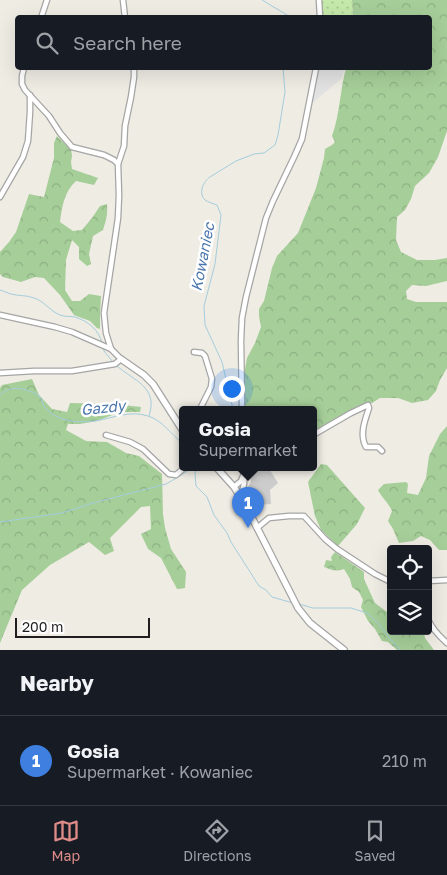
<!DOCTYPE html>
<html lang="en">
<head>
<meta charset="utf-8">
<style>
	body { margin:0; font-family:"Golos Text",sans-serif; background:#242831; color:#f1f3f6 }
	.controls { position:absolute; right:15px; bottom:15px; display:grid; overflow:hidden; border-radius:5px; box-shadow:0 5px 20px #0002 }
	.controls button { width:45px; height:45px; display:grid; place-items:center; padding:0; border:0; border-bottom:1px solid #363941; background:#171b24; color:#f1f3f6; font:25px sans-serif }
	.scale { position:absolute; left:15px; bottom:12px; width:135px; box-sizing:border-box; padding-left:5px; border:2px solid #1e1e1e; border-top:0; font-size:14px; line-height:18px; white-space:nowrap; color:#1e1e1e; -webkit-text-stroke:4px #fff; paint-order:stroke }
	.you { position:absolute; left:231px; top:388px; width:18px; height:18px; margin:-12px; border:4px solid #fff; border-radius:50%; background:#1a73e8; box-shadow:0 0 0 8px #1a73e833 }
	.badge { display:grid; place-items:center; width:32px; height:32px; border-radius:50%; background:#df8b88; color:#fff; font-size:16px; font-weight:700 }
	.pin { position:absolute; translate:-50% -41px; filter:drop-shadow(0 1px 2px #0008) }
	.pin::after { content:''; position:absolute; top:26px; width:18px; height:15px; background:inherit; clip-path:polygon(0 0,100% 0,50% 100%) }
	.popup { position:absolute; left:179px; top:406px; width:138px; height:65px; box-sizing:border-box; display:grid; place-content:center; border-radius:5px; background:#171b24; filter:drop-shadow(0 1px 4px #0005); font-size:16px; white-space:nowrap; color:#9ea1a6 }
	.popup b { font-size:19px; color:#f1f3f6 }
	.popup::after { content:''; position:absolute; left:50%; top:100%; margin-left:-10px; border:10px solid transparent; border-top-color:#171b24 }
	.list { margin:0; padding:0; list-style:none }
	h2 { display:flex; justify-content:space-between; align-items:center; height:65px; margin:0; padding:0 20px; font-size:21px }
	h2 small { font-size:16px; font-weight:400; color:#9ea1a6 }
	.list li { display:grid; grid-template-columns:32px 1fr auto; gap:15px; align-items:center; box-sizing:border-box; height:90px; padding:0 20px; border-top:1px solid #363941 }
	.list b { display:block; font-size:19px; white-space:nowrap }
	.list p { margin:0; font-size:16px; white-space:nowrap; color:#9ea1a6 }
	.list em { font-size:16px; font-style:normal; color:#9ea1a6 }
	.icon { flex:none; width:28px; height:28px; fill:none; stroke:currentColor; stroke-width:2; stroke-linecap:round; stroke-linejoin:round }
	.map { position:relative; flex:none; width:447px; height:650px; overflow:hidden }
	.search { position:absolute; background:#171b24; box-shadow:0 5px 20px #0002; left:15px; right:15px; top:15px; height:55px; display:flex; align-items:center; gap:12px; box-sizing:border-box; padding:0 18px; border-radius:5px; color:#9ea1a6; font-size:19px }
	.sheet { height:155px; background:#171b24 }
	nav { display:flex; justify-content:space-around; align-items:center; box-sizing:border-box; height:70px; border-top:1px solid #363941; background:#171b24; font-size:14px; color:#9ea1a6 }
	nav a { display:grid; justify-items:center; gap:2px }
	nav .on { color:#df8b88 }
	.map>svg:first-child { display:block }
	.religious { fill:#ccc }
	.grass { fill:url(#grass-dots) }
	.forest { fill:url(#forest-crowns) }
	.parking { fill:#e2e2e2 }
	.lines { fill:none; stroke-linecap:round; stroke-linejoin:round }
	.stream { stroke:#a4cddc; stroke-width:1 }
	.minor-casing { stroke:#a5a5a5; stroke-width:7 }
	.tertiary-casing { stroke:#a5a5a5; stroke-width:8 }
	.minor { stroke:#fff; stroke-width:4.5 }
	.tertiary { stroke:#fff; stroke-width:5.5 }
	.labels { text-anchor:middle; stroke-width:5; stroke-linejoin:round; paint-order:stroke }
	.water-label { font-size:15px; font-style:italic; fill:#4b77ac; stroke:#fff }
</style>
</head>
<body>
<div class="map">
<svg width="447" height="650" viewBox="0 0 447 650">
	<defs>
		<pattern id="grass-dots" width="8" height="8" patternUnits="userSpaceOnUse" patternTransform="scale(1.25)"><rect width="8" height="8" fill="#c5e9aa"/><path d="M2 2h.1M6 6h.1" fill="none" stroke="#a9c792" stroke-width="1.8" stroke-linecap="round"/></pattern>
		<pattern id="forest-crowns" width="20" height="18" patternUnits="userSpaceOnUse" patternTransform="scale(1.25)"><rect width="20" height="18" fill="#a6ce99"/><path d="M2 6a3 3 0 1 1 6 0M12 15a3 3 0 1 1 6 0" fill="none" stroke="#8eb083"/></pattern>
	</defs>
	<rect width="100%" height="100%" fill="#efece4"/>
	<polygon class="religious" points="248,467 268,467 278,483 270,490 271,504 255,505 248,487 251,482"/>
	<polygon class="grass" points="321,0 352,0 353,17 321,18"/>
	<g class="forest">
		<path d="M352 0H447V131L438 157 429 173 415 186 411 199 405 210 397 217 396 240 401 252 417 260H435L447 258V281L426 286 412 285 406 291 407 299 416 302H447V368L440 380 436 391 428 400 412 403 398 398H380L372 403 358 406 313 431V409H245V369L247 358 255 343 261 327 259 316V309L264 301 272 268 277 256 298 233 316 188 324 158 325 149 332 145 335 142 332 136C340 114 340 90 346 68H430V18L353 17Z"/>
		<path d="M57 136 71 150 72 156 71 162 72 169 98 178 94 185 76 181C64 192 62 207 60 222L73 231 82 230 92 218 100 206 107 204C108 214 106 221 103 230L93 236 89 254 91 264 87 266 79 259V247L72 240 66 260 65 290 72 301H80L89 294 101 296 100 318V329L97 328 90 321 74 315 60 295 44 278 35 277 21 282 3 277 0 274V252L9 242 16 232 29 194 44 197 54 158V143Z"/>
		<polygon points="32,379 39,395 52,409 67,412 70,403 114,404 141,407 140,412 120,412 97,421 80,424 68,424 66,430 86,441 107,442 126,453 139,456 162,474 163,514 165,528 171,549 186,572 185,588 177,589 161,558 148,549 141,534 151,529 150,506 141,507 110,538 114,551 105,555 89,542 50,565 22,590 0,643 0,388 2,385"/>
		<path d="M447 426V550H439L430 540 421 536 413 541 399 543 393 529 388 521 392 511C388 502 382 498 378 490L384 484 406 482 408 484 407 493 418 495 426 478 429 456 440 434Z"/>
		<polygon points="321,464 327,465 365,508 357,524 338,546 321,530 315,516 308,482"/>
		<path d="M335 552 364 572V579L375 603 391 615V631H424L425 638 434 650H397L388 642 382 641 375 629 368 621 361 607 363 600 359 592 352 587 350 579 344 569C335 572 332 570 324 567L326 560 332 561 331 557Z"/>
	</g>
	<polygon class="parking" points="318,68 344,68 342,78 311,104"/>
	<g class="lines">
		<g class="stream">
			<polyline points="262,0 292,18"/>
			<path d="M0 290C4 291 7 293 11 294 18 296 27 295 34 298 44 301 50 311 60 315 65 317 70 316 75 317 88 321 99 330 102 343"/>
			<polyline points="103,347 104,351 113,362"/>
			<path d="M116 365C133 381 159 386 149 416"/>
			<path d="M0 395C10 386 19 387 32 392 33 392 37 394 38 395 43 400 43 407 48 411 61 422 80 423 95 421 113 418 130 410 148 416 162 420 172 435 183 444"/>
			<path d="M233 409 222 362 205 325 204 306 215 264 221 215 217 205C214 204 208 202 205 200 198 193 203 182 210 177L236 161 254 154 264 153 275 145 278 135 285 92 283 68"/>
			<polyline points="197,467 195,473 196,486 207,497 214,515 227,533 231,542 259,586 266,590 272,597 293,603"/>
			<path d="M0 522 62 513 93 503 166 484C173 480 188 472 192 467"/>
			<polyline points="299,604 313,608 351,608 367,613 378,623 391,640 400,650"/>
		</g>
		<defs>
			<g id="minor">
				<polyline points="123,0 125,18"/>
				<polyline points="319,0 320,18"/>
				<polyline points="41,18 47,0"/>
				<polyline points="24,68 22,76 22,84 25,90 49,116 60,133 72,147 104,155 114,160 118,164 119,195 118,218 104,313 106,333 111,349"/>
				<polyline points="118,164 124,146 125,126 131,97 134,77 134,68"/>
				<polyline points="0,197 23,157 28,141 30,112 30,95"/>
				<polyline points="0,315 55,327 72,332 111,349 121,359 115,364 72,371 34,371 0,373"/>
				<polyline points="194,352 202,353 205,356 212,379 211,387 200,409"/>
				<polyline points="242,409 241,341 242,318 246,297 266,218 273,201 295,155 302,139 316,68"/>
				<polyline points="106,435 130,442 143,449 169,474 176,475 185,467"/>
				<path d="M313 435 351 413 368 405 369 408C365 420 359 435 366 447H378L382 451"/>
				<polyline points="234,487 241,481 243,476"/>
				<path d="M240 495C246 486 244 477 243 467"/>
				<polyline points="257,528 269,518 289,516 304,516 325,539 337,549 375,574 391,582"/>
				<polyline points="428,581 447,580"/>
				<path d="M428 619C432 629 439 636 447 643"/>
			</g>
			<g id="tertiary">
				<polyline points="121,359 144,375 153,384 183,431"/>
				<polyline points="216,467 234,487 245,504 298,608 310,623 344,650"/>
			</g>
		</defs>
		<use href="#minor" class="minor-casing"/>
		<use href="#tertiary" class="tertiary-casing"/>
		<use href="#minor" class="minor"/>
		<use href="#tertiary" class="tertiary"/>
	</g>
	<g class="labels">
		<g class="water-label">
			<text transform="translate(203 257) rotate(-79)" y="5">Kowaniec</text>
			<text transform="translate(103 408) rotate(-6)" y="5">Gazdy</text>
		</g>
	</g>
</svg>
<div class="controls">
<button><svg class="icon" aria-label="locate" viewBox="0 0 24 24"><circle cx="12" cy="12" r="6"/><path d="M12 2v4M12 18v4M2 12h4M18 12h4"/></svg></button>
<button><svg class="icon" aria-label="layers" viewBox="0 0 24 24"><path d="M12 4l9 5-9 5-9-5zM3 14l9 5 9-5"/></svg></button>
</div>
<div class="scale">200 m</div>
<div class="you"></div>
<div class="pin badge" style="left:248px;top:528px;background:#3f7fe0">1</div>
<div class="popup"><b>Gosia</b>Supermarket</div>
<div class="search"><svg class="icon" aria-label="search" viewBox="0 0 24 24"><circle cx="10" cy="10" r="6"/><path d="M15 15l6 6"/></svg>Search here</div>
</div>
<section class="sheet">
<h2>Nearby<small></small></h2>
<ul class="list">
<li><span class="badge" style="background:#3f7fe0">1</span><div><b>Gosia</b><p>Supermarket · Kowaniec</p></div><em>210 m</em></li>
</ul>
</section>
<nav>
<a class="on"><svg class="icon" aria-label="map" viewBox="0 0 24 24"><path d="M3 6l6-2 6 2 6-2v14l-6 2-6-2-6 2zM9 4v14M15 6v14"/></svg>Map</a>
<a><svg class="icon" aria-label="directions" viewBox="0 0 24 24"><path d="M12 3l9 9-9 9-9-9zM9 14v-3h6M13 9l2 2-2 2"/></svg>Directions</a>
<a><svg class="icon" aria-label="saved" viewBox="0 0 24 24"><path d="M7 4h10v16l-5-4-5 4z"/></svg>Saved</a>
</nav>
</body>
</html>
